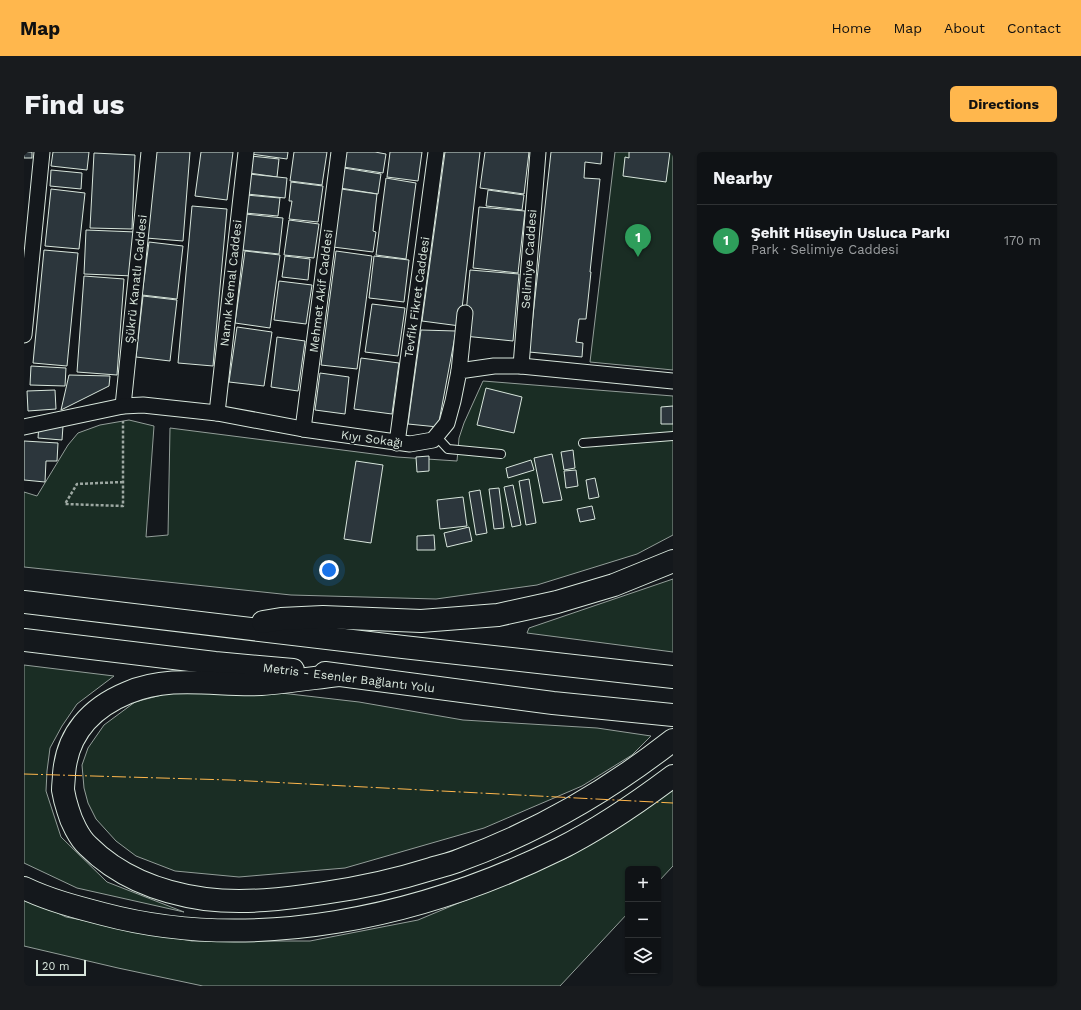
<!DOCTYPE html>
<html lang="en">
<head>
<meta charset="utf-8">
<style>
	body { margin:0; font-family:"Work Sans",sans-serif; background:#181b1e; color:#f1f3f6 }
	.controls { position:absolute; right:12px; bottom:12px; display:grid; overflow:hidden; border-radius:6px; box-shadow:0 1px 3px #0004 }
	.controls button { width:36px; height:36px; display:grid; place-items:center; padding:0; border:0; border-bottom:1px solid #2f3234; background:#0f1215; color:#f1f3f6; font:20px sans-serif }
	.scale { position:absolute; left:12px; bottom:10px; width:50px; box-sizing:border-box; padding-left:4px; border:2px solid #d8e6dc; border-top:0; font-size:11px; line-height:14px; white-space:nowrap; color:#d8e6dc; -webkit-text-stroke:3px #14181c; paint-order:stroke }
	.you { position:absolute; left:305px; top:418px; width:14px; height:14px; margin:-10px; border:3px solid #fff; border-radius:50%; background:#1a73e8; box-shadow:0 0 0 6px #1a73e833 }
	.badge { display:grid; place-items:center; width:26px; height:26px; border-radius:50%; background:#ffb74d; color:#fff; font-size:13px; font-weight:700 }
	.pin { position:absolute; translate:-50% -33px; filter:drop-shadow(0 1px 2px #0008) }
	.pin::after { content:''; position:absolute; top:21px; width:14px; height:12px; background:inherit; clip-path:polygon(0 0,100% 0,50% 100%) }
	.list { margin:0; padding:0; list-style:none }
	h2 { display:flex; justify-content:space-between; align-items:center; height:52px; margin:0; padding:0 16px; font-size:17px }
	h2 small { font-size:13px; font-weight:400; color:#9b9ea0 }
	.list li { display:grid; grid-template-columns:26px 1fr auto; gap:12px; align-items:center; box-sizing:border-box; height:72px; padding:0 16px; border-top:1px solid #2f3234 }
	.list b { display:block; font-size:15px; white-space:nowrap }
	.list p { margin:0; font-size:13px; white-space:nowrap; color:#9b9ea0 }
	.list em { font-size:13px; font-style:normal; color:#9b9ea0 }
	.icon { flex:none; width:22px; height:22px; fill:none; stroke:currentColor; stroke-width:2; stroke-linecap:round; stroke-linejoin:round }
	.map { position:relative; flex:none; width:649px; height:834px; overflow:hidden; border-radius:6px }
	header { display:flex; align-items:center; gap:24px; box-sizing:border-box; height:56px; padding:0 20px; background:#ffb74d; color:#111 }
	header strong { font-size:19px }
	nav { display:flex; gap:22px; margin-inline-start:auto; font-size:14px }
	.intro { display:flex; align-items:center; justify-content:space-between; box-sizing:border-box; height:96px; padding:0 24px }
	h1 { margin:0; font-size:28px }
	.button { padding:10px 18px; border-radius:6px; background:#ffb74d; color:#111; font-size:14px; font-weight:700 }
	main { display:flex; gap:24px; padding:0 24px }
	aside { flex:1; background:#0f1215; border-radius:6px; box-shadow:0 1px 3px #0004 }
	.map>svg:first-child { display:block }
	.green { fill:#1a2d24; stroke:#939e99 }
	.building { fill:#2c363c; stroke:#d8e6dc }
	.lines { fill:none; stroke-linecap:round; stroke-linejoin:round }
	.service-casing { stroke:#d8e6dc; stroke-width:10 }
	.minor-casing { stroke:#d8e6dc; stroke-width:17 }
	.trunk-casing { stroke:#d8e6dc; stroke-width:24 }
	.path { stroke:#9da8a2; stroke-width:2.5; stroke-dasharray:3 2; stroke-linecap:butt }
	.service { stroke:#14181c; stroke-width:8 }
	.minor { stroke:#14181c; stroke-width:15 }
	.trunk { stroke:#14181c; stroke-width:22 }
	.power { stroke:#ffb74d; stroke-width:1; stroke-dasharray:14 3 2 3; stroke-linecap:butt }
	.labels { text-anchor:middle; stroke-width:3; stroke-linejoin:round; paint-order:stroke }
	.street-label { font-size:12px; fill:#d8e6dc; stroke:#14181c }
</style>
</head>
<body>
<header>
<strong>Map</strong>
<nav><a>Home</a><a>Map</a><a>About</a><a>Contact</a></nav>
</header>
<div class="intro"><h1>Find us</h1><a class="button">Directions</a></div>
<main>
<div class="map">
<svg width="649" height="834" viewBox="0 0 649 834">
	<rect width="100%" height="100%" fill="#14181c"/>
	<g class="green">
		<polygon points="591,0 649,0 649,218 566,210"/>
		<polygon points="459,229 649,244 649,383 613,402 513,433 412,447 267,443 0,415 0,340 13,344 44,293 54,281 76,273 105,268 130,274 122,385 144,383 146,276 373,305 433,309 435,286 440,271"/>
		<polygon points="649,427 649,500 503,481 505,476"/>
		<polygon points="0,513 90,524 53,552 38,574 26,596 23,619 22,639 37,685 83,730 160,760 53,736 0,711"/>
		<polygon points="231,538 335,550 439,568 573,576 627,584 608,603 558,634 460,676 321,716 215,725 151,719 112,704 92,689 72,667 64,651 60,636 58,613 64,596 80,573 111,550 145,541"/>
		<polygon points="649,637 649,714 634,730 634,717 604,717 604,761 536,834 179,834 94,816 0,794 0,745 42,765 168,789 286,789 394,768 547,704"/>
	</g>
	<g class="building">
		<rect x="0" y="0" width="8" height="6"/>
		<polygon points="29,0 65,0 63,18 27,14"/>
		<polygon points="130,0 166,0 159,89 122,86"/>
		<polygon points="177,0 209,0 203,48 171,44"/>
		<polygon points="228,0 264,0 263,7 227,2"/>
		<polygon points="270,0 303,0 298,33 266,29"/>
		<polygon points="321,0 351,0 362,2 359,21 319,15"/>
		<polygon points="366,0 398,0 394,29 363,25"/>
		<polygon points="421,0 456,0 436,174 398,169"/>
		<polygon points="461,0 505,0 500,42 456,36"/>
		<polygon points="527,0 578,0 577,12 561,10 560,26 576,27 566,120 567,120 562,167 555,167 552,190 559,191 558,205 505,200"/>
		<polygon points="605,0 646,0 642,30 599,24 601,5 605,6"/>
		<polygon points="70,1 111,3 108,77 66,76"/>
		<polygon points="227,4 255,7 253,25 225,21"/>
		<polygon points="320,16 357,22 354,42 316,36"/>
		<polygon points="27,18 58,21 57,37 26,34"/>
		<polygon points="225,22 263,26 261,46 223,42"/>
		<polygon points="362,26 392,31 382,107 352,103"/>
		<polygon points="267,30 299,34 294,70 265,67 268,49 265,49"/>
		<polygon points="27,37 61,41 55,97 21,94"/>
		<polygon points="317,37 353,42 349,79 352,80 349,100 309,95"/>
		<polygon points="464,38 500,43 498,58 462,54"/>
		<polygon points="222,43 256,46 254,64 221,61"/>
		<polygon points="168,54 203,57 189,214 154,211"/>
		<polygon points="455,55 501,59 494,121 449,116"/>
		<polygon points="221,62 259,66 255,102 218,98"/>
		<polygon points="265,68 295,72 290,106 260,103"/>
		<polygon points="62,78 112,80 110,124 60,122"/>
		<polygon points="125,90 159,94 153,147 118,143"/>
		<polygon points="20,98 54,101 43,214 9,211"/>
		<polygon points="221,99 256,103 246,176 211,171"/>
		<polygon points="312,99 348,104 333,217 297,213"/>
		<polygon points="261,104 286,107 284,128 258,125"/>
		<polygon points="350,104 385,108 380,150 345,146"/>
		<polygon points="446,118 495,122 489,189 440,184"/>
		<polygon points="60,124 100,127 93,223 53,220"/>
		<polygon points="255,129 288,133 282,172 250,168"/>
		<polygon points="119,144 153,148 146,209 112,205"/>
		<polygon points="348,152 381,156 374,204 341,200"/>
		<polygon points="213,175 248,180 240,234 205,230"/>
		<polygon points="397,178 432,179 414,275 384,272"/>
		<polygon points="253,185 281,189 274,239 247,235"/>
		<polygon points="337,206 375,211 368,262 330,257"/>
		<polygon points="7,214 42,216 41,234 6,233"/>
		<polygon points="296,221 325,225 321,262 291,258"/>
		<polygon points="45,223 86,224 85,234 37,258"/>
		<polygon points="462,236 498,245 490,281 453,273"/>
		<polygon points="31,238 32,257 4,259 3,239"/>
		<polygon points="649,254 649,272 637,272 637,255"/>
		<polygon points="15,273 39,274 38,288 14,286"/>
		<polygon points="0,289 34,291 33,309 22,309 21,330 0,328"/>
		<polygon points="549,298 551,316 540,318 537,300"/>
		<polygon points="528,302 538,348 519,351 510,306"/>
		<polygon points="405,304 405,319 393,320 392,305"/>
		<polygon points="507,308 510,318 484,326 482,316"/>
		<polygon points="332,309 359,313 347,391 320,387"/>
		<polygon points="552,318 554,334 542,336 540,319"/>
		<polygon points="571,326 575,345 565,347 562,328"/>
		<polygon points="505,327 512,371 502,373 495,329"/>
		<polygon points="489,333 497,373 488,375 480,335"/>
		<polygon points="475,336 480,376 470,377 465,337"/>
		<polygon points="456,338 463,381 452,383 445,340"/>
		<polygon points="439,345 443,374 416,377 413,348"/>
		<polygon points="568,354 571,367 556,370 553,357"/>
		<polygon points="445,375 448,389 423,395 420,381"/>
		<polygon points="410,383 411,398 393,398 393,384"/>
	</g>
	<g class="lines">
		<defs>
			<g id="service">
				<polyline points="412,284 424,297 477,302"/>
				<polyline points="559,291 649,284"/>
			</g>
			<g id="minor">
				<polyline points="0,183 18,0"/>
				<polyline points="497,214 514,0"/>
				<polyline points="435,219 441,161"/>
				<polyline points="99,254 125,0"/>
				<polyline points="193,261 222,0"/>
				<polyline points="0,275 99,254 119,253 193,261 279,277 386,292 409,288 423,271 429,249 435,219 470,214 497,214 649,229"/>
				<polyline points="279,277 315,0"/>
				<polyline points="373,291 412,0"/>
			</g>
			<g id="trunk">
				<polyline points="0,450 379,495 649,525"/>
				<polyline points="239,470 257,467 299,465 397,469 474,463 533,450 590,433 649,409"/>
				<polyline points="0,488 191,511 269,518"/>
				<polyline points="301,521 529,551 649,563"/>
				<path d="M315 523C289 526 263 530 237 532 192 534 147 522 103 541 67 556 43 582 40 622 40 627 39 633 39 638 40 644 42 652 44 658 47 669 55 686 64 694 95 725 138 741 181 747 220 752 261 747 300 741 336 736 372 728 407 717 416 714 427 712 436 708 513 680 585 638 649 588"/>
				<path d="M0 736C25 748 52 755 79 762 230 802 397 765 535 697 575 677 613 651 649 624"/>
			</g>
		</defs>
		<use href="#service" class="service-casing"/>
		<use href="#minor" class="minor-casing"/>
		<use href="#trunk" class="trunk-casing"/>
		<polyline class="path" points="99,330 53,332 41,352 99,354 99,269"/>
		<use href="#service" class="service"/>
		<use href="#minor" class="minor"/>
		<use href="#trunk" class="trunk"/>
		<polyline class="power" points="0,622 206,628 649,651"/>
	</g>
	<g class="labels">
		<g class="street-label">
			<text transform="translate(505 107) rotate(-86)" y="4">Selimiye Caddesi</text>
			<text transform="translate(112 127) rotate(-84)" y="4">Şükrü Kanatlı Caddesi</text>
			<text transform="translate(207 131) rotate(-84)" y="4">Namık Kemal Caddesi</text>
			<text transform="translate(297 139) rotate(-83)" y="4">Mehmet Akif Caddesi</text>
			<text transform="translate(393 145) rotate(-82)" y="4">Tevfik Fikret Caddesi</text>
			<text transform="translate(348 287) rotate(8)" y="4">Kıyı Sokağı</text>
			<text transform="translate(325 526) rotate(7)" y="4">Metris - Esenler Bağlantı Yolu</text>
		</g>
	</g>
</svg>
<div class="controls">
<button>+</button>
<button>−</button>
<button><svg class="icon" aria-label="layers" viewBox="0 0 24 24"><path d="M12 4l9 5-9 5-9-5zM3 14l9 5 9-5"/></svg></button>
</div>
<div class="scale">20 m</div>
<div class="you"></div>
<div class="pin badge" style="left:614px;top:105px;background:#2e9e5b">1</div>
</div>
<aside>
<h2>Nearby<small></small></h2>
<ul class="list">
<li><span class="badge" style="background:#2e9e5b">1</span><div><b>Şehit Hüseyin Usluca Parkı</b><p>Park · Selimiye Caddesi</p></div><em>170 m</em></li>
</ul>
</aside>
</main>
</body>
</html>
